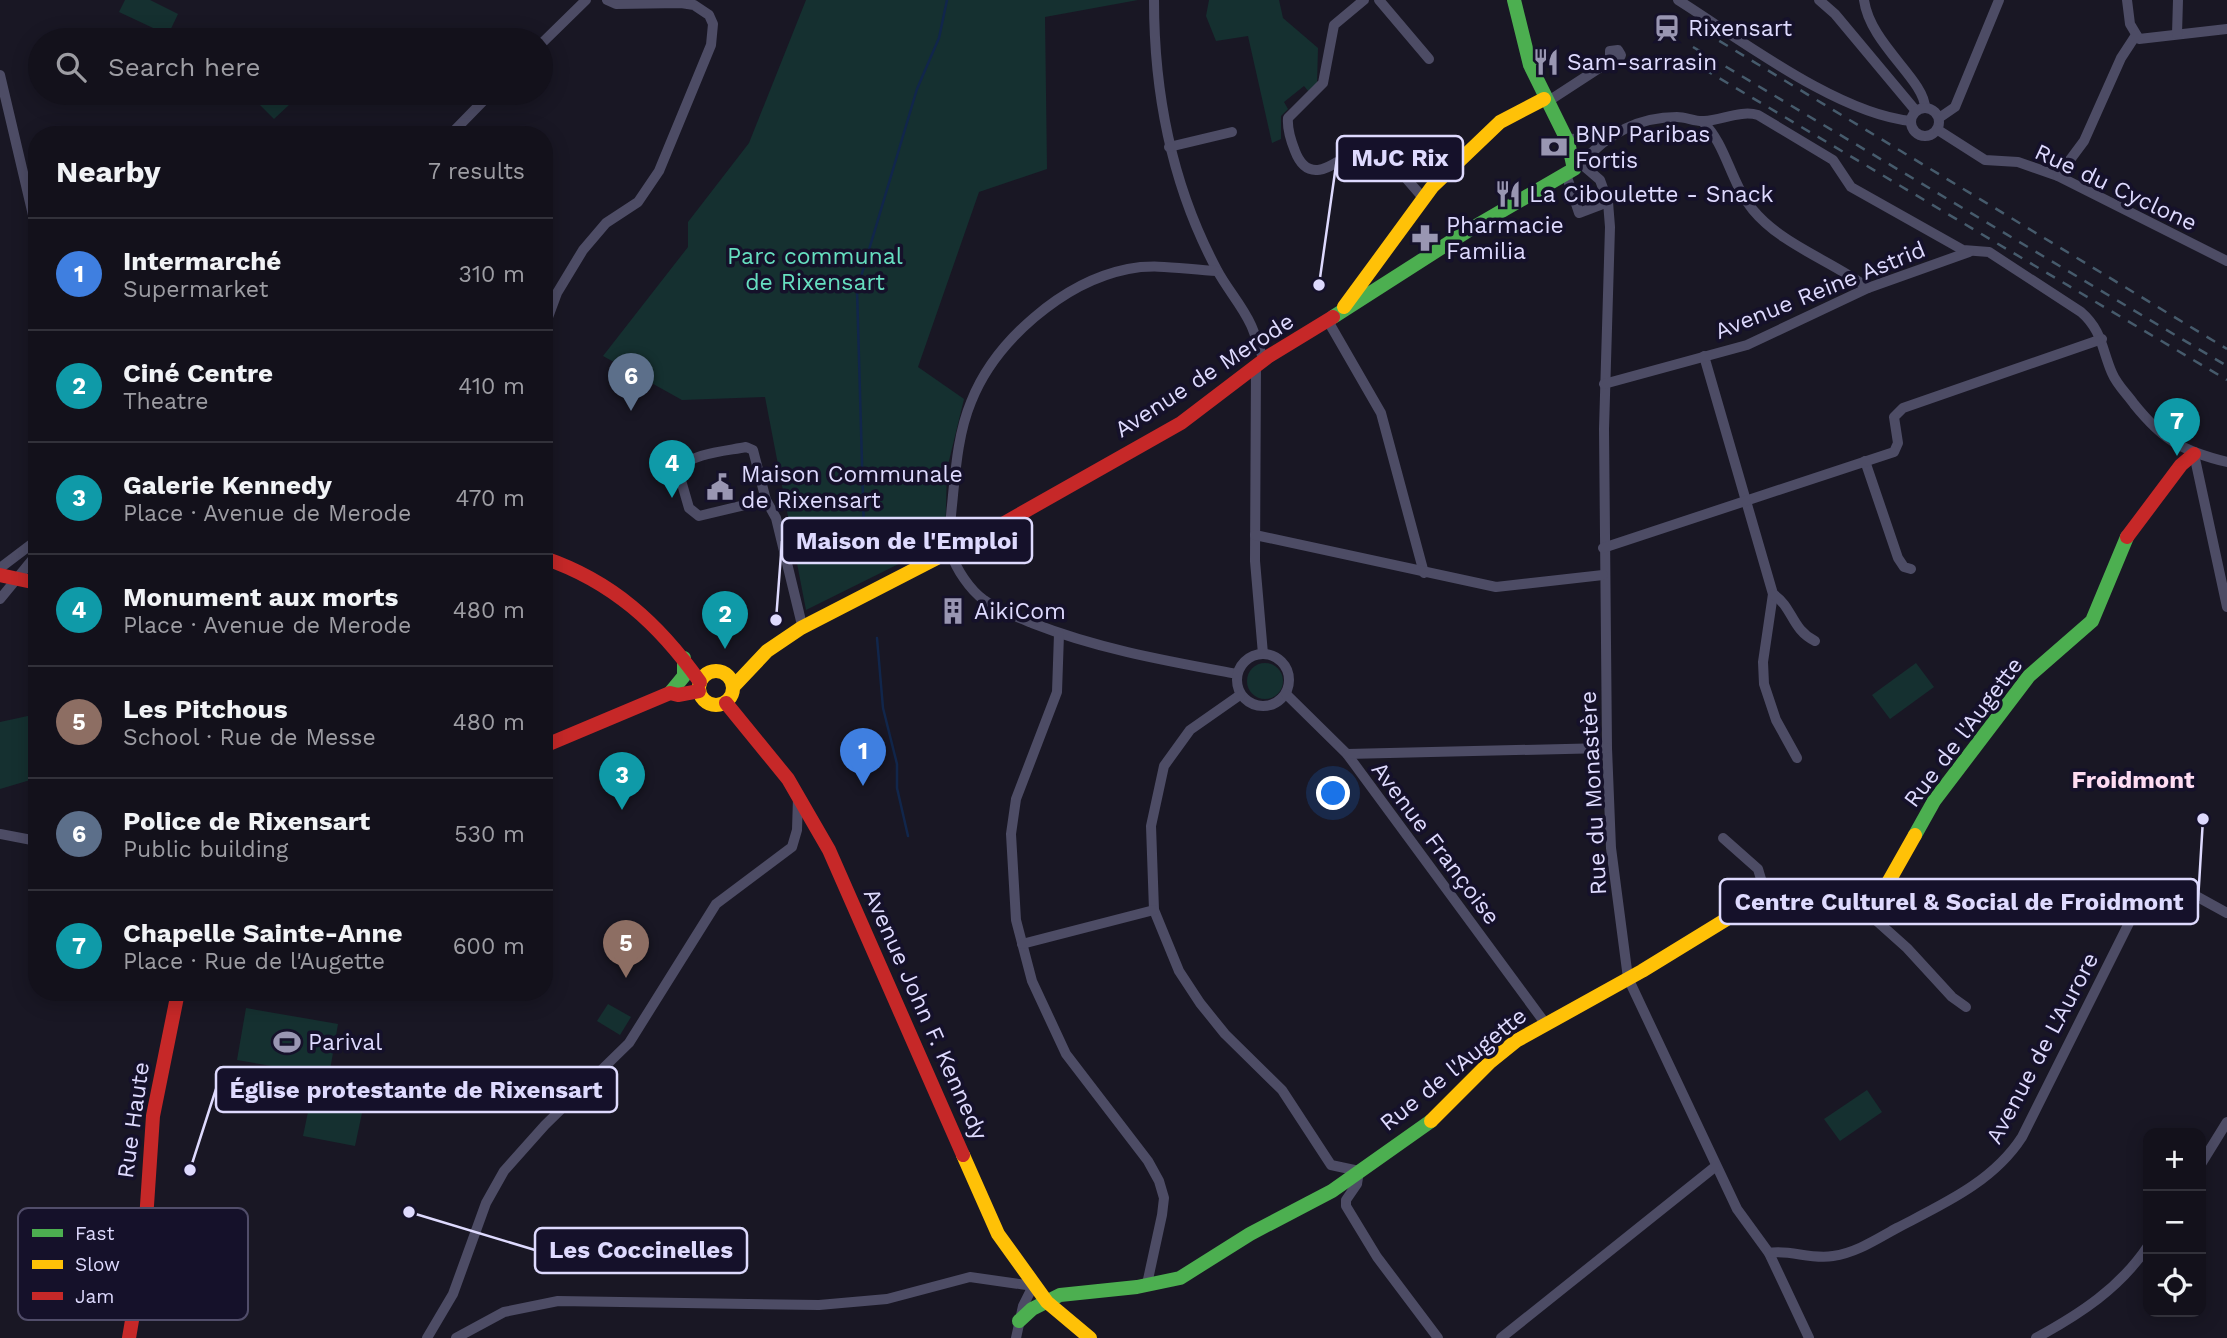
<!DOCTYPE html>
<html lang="en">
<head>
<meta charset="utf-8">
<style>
	body { margin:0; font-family:"Work Sans",sans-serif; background:#201f28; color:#f1f3f6 }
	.controls { position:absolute; right:21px; bottom:21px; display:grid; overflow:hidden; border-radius:14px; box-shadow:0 4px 18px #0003 }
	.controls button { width:63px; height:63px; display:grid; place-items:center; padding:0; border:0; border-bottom:2px solid #32313a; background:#13111b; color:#f1f3f6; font:35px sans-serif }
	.you { position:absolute; left:1334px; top:794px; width:24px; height:24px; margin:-18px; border:5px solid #fff; border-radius:50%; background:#1a73e8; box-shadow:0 0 0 10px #1a73e833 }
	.badge { display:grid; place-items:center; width:46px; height:46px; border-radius:50%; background:#0f766e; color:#fff; font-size:23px; font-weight:700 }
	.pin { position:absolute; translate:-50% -58px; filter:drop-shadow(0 2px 4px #0008) }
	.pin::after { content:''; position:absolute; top:37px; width:24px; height:21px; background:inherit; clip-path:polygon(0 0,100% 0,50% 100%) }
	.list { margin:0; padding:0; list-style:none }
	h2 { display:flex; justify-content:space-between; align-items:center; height:91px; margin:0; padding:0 28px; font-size:30px }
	h2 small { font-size:23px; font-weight:400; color:#9d9da3 }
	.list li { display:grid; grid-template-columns:46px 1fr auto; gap:21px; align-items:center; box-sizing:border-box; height:112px; padding:0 28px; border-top:2px solid #32313a }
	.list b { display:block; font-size:26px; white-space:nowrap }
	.list p { margin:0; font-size:23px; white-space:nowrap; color:#9d9da3 }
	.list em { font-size:23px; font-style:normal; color:#9d9da3 }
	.icon { flex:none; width:38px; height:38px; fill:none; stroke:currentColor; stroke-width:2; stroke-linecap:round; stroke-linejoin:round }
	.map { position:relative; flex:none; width:2227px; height:1338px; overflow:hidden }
	.search { position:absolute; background:#13111b; box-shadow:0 4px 18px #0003; left:28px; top:28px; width:525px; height:77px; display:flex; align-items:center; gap:18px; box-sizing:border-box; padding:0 24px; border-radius:38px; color:#9d9da3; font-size:26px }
	.panel { position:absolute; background:#13111b; box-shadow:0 4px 18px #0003; left:28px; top:126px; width:525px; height:875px; border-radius:28px }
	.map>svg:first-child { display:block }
	.green { fill:#153030 }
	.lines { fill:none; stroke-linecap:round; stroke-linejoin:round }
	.stream { stroke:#11264b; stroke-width:2.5 }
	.street { stroke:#4d4c65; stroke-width:10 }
	.fast { stroke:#4caf50; stroke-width:14 }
	.slow { stroke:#ffc107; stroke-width:14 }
	.jam { stroke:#c62828; stroke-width:14 }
	.rail { stroke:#465b6c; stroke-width:2.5; stroke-dasharray:10 9; stroke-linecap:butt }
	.labels { text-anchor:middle; stroke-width:7; stroke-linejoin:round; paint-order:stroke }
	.poi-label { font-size:23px; fill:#dedafe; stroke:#15112a; text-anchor:start }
	.street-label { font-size:23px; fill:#dedafe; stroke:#15112a }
	.park-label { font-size:23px; fill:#66dfc0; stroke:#15112a }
	.neighbourhood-label { font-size:24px; font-weight:bold; fill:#fedcf2; stroke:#15112a }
	.key { fill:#15112a; stroke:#514d6a; stroke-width:2 }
	.key-label { font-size:19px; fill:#dedafe }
	.leader { fill:none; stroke:#dedafe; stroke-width:2.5 }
	.callout-dot { fill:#dedafe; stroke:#15112a; stroke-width:2.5 }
	.callout { fill:#15112a; stroke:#dedafe; stroke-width:2.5 }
	.callout-label { font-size:24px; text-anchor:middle; font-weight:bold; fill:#dedafe }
</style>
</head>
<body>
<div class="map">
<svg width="2227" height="1338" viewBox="0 0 2227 1338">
	<rect width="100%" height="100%" fill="#191724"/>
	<g class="green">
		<polygon points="125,0 150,0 178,14 168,35 119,12"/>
		<polygon points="806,0 1138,0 1045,17 1047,169 979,192 918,367 964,399 947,469 945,541 806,610 765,397 682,400 603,356 688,247 688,222 749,143"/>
		<polygon points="1209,0 1279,0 1283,18 1318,48 1317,84 1309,92 1304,86 1284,102 1288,109 1281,116 1281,139 1272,143 1248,36 1216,41 1206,16"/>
		<polygon points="248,93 279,93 290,104 274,119"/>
		<circle cx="1265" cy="681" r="18"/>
		<polygon points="1916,663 1934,687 1890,719 1872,695"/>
		<polygon points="37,714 37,778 0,789 0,722"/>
		<polygon points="608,1004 631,1017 620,1035 597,1021"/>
		<polygon points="246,1008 338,1024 329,1076 237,1060"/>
		<polygon points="314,1083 366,1094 355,1146 303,1136"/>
		<polygon points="1867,1090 1882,1112 1840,1141 1824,1119"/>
	</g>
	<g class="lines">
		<g class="stream">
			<polyline points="864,532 857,290 917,89 939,38 947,0"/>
			<polyline points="877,638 883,708 897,764 897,788 908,836"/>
		</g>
		<g class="street">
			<path d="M1154 0C1154 94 1172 186 1217 270 1227 289 1242 305 1251 325 1256 336 1259 349 1264 360"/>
			<path d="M1364 0 1334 25 1323 83 1288 118C1287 129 1291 141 1295 151 1311 193 1344 154 1367 143L1379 147 1424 199"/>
			<polyline points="1379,0 1429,59"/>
			<path d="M1678 0C1740 39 1838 114 1911 121"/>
			<polyline points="1819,0 1835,14 1916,111"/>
			<path d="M1864 0C1870 44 1925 80 1925 108"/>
			<polyline points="2127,0 2130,24 2139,39 2227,29"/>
			<polyline points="2177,34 2178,0"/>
			<polyline points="541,44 586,0"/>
			<polyline points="0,75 37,232"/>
			<polyline points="1547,102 1610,61 1618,61 1621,55 1618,50 1610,51 1610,61"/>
			<circle cx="1925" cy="122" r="14"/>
			<polyline points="1939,118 1955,107 1999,0"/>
			<path d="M1703 122C1727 146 1730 182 1753 210 1782 245 1832 261 1868 288"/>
			<polyline points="1938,130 1985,160 2018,162 2058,176 2227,261"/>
			<polyline points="450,135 491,93"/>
			<polyline points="1567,139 1605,138"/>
			<polyline points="1169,147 1232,132"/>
			<path d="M1582 163C1607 134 1638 117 1677 117 1686 117 1696 122 1704 121 1722 120 1741 110 1758 115L1833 160 1851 187 1963 250 1989 252 2081 312C2102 330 2102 350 2112 373 2117 385 2127 394 2134 404 2163 440 2182 451 2227 462"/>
			<polyline points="1566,174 1579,213 1608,202 1600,180 1578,161"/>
			<polyline points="2058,176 2084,141 2121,58 2136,35"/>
			<polyline points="1608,202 1610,227 1604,429 1607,748 1611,848 1628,978 1737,1209 1769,1253 1809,1338"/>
			<path d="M1217 271C1187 270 1158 263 1128 269 1063 282 995 341 971 402 959 431 956 464 953 495 952 508 947 542 951 553 956 569 970 590 984 600 997 610 1016 616 1032 623 1098 649 1167 661 1237 674"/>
			<polyline points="1328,321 1381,413 1424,573"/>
			<polyline points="544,328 557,293 583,250 606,223 638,202 659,171 711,45 713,24 709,15 694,5 681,3 616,4 607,0"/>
			<polyline points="1704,356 1773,594 1763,662 1764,684 1776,720 1797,758"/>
			<polyline points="1256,366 1255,561 1263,654"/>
			<polyline points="1604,384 1747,345 1868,288 1969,252"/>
			<polyline points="2194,454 2227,607"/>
			<polyline points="1865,461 1898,558 1904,567 1911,569"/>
			<path d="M766 500 699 516 689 508 678 470C690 453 727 451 746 447L753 450 766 500 776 518 802 625"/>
			<polyline points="1255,535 1496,587 1603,575"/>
			<polyline points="1603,548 1894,452 1898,443 1894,417 1903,408 2102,339"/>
			<polyline points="0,568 37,540"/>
			<path d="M1773 594C1793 607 1791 629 1815 641"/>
			<polyline points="0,599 37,554"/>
			<polyline points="1059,634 1057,692 1016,799 1011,834 1016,920 1032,981 1066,1054 1148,1161 1159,1181 1164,1198 1162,1215 1147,1284"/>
			<circle cx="1263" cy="680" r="26"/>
			<polyline points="1286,694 1347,754 1545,1023"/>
			<polyline points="1240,695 1190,730 1164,766 1151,826 1154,910 1179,971 1200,1003 1225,1034 1282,1090 1331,1165 1359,1171 1357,1184 1346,1200 1346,1206 1377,1257 1438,1338"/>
			<polyline points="1347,754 1607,748"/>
			<polyline points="0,834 37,841"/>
			<polyline points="1723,838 1758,869 1767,899"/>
			<polyline points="1867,906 1869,914 1907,948 1952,997 1966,1007"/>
			<polyline points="1022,944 1154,910"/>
			<polyline points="2201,1164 2227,1122"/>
			<path d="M1769 1253C1789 1249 1811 1260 1833 1256 1856 1253 1877 1239 1897 1228 1943 1204 1993 1182 2022 1137L2130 921 2157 900 2187 891 2227 913"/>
			<polyline points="427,1338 453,1294 486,1203 504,1171 545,1125 629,1043 716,904 792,847 797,830 798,798"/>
			<polyline points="456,1338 504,1312 558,1301 819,1305 887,1299 970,1277 1033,1286 1023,1306 1016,1338"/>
			<polyline points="1501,1338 1716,1166"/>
			<path d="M2036 1338C2080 1314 2120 1288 2148 1246"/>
		</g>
		<g class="fast">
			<polyline points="1333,317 1469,230 1574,169 1568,142 1530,65 1514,0"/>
			<polyline points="670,693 684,676 684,658"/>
			<polyline points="1915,835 1934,801 2029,676 2092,621 2127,537"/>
			<polyline points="1019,1321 1032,1309 1060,1295 1137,1287 1180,1278 1250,1234 1332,1191 1431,1121"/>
		</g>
		<g class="slow">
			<polyline points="1344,307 1432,187 1500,122 1544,99"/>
			<circle cx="716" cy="688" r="17"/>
			<polyline points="734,686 767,651 801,628 999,526"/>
			<polyline points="1431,1121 1490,1062 1516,1041 1642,971 1748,906 1782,897 1851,909 1867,906 1889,881 1915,835"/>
			<polyline points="963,1155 998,1234 1047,1302 1090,1338"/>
		</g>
		<g class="jam">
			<polyline points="999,526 1181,423 1269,356 1333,317"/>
			<polyline points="2127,537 2181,465 2194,454"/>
			<path d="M544 558C612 581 659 624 700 682"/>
			<polyline points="0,575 37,583"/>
			<polyline points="726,703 788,779 829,850 963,1155"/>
			<polyline points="544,746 670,693 678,695 699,691"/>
			<polyline points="129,1338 144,1250 153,1116 178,992"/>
		</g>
		<g class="rail">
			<polyline points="1703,31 2227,349"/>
			<polyline points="1693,47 2227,366"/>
			<polyline points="1687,59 2227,380"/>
		</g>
	</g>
	<defs>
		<symbol id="station-bare" viewBox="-9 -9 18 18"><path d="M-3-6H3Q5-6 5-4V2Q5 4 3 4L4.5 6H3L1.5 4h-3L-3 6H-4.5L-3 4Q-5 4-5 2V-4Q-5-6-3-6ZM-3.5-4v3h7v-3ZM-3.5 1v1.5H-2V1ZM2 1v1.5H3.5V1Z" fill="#9996b2" stroke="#15112a" stroke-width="2.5" paint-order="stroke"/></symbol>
		<symbol id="restaurant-bare" viewBox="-9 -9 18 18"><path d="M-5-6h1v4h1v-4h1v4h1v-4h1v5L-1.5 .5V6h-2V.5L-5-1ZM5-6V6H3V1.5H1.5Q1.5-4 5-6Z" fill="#9996b2" stroke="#15112a" stroke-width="2.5" paint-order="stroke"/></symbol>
		<symbol id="bank-bare" viewBox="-9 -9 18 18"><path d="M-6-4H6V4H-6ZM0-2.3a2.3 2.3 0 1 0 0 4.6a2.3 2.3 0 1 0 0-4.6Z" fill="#9996b2" stroke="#15112a" stroke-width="2.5" paint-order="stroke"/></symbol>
		<symbol id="pharmacy-bare" viewBox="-9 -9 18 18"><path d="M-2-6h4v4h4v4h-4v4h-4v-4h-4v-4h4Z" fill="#9996b2" stroke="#15112a" stroke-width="2.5" paint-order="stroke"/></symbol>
		<symbol id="civic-bare" viewBox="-9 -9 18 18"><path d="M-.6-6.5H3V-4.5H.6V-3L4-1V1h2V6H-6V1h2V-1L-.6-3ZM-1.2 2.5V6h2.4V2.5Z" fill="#9996b2" stroke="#15112a" stroke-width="2.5" paint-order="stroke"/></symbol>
		<symbol id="building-bare" viewBox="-9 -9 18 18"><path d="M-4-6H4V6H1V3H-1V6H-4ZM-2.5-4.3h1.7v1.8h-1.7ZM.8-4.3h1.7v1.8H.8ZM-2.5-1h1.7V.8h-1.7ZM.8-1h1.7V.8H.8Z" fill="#9996b2" stroke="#15112a" stroke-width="2.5" paint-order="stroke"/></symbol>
		<symbol id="stadium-bare" viewBox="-9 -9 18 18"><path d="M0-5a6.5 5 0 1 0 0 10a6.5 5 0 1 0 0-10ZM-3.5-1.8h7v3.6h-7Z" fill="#9996b2" stroke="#15112a" stroke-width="2.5" paint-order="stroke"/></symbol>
	</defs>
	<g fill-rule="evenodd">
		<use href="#station-bare" x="1648" y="9" width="38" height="38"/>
		<use href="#restaurant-bare" x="1527" y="43" width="38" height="38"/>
		<use href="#bank-bare" x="1535" y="128" width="38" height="38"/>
		<use href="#restaurant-bare" x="1489" y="175" width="38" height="38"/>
		<use href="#pharmacy-bare" x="1406" y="219" width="38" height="38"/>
		<use href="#civic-bare" x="701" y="468" width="38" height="38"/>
		<use href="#building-bare" x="934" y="592" width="38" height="38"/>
		<use href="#stadium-bare" x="268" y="1023" width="38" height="38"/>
	</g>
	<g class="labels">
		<g class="poi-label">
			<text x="1688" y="36">Rixensart</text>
			<text x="1567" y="70">Sam-sarrasin</text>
			<text x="1575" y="142">BNP Paribas<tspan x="1575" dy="26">Fortis</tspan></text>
			<text x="1529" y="202">La Ciboulette - Snack</text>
			<text x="1446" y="233">Pharmacie<tspan x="1446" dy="26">Familia</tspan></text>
			<text x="741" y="482">Maison Communale<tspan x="741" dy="26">de Rixensart</tspan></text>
			<text x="974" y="619">AikiCom</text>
			<text x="308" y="1050">Parival</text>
		</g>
		<g class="street-label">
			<text transform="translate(2116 187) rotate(25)" y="8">Rue du Cyclone</text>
			<text transform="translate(1820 290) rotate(-22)" y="8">Avenue Reine Astrid</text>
			<text transform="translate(1204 375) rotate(-33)" y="8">Avenue de Merode</text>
			<text transform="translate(1963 732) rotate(-53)" y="8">Rue de l'Augette</text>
			<text transform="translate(1593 793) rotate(-93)" y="8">Rue du Monastère</text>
			<text transform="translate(1436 843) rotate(53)" y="8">Avenue Françoise</text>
			<text transform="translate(926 1014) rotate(66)" y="8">Avenue John F. Kennedy</text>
			<text transform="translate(2042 1048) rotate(-62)" y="8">Avenue de L'Aurore</text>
			<text transform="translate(1453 1069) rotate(-39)" y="8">Rue de l'Augette</text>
			<text transform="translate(133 1120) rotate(-82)" y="8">Rue Haute</text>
		</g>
		<g class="park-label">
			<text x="815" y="264">Parc communal<tspan x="815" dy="26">de Rixensart</tspan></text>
		</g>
		<g class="neighbourhood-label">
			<text x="2133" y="788">Froidmont</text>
		</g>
	</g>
	<rect x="18" y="1208" width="230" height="112" rx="10" class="key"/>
	<rect x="32" y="1229" width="31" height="8" fill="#4caf50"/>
	<rect x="32" y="1260" width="31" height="9" fill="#ffc107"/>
	<rect x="32" y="1292" width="31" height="8" fill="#c62828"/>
	<g class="key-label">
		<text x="75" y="1240">Fast</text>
		<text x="75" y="1271">Slow</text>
		<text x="75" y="1303">Jam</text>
	</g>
	<path class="leader" d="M1319 285L1337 158M776 620L782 541M2203 819L2198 901M190 1170L216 1089M409 1212L535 1250"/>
	<g class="callout-dot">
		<circle cx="1319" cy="285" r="7"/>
		<circle cx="776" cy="620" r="7"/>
		<circle cx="2203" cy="819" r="7"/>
		<circle cx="190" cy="1170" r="7"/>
		<circle cx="409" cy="1212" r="7"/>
	</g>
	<g class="callout">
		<rect x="1337" y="136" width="126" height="45" rx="7"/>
		<rect x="782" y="518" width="250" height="45" rx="7"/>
		<rect x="1720" y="879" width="478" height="45" rx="7"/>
		<rect x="216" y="1067" width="401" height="45" rx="7"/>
		<rect x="535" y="1228" width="212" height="45" rx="7"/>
	</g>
	<g class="callout-label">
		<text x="1400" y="166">MJC Rix</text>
		<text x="907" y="549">Maison de l'Emploi</text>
		<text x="1959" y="910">Centre Culturel &amp; Social de Froidmont</text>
		<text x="416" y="1098">Église protestante de Rixensart</text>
		<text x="641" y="1258">Les Coccinelles</text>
	</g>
</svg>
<div class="controls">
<button>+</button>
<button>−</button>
<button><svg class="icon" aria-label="locate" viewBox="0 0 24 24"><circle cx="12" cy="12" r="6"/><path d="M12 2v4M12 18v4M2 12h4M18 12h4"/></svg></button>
</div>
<div class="you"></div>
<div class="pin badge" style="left:863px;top:786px;background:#3f7fe0">1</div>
<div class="pin badge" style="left:725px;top:649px;background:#0f9aa8">2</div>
<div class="pin badge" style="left:622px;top:810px;background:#0f9aa8">3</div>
<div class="pin badge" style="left:672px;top:498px;background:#0f9aa8">4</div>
<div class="pin badge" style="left:626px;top:978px;background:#8d6e63">5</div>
<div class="pin badge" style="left:631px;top:411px;background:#5c6f8a">6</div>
<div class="pin badge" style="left:2177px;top:456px;background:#0f9aa8">7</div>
<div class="search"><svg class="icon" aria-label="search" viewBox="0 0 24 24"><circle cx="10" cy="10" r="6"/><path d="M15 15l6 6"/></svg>Search here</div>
<section class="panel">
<h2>Nearby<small>7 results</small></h2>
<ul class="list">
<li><span class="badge" style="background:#3f7fe0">1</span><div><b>Intermarché</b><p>Supermarket</p></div><em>310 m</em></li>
<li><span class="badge" style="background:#0f9aa8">2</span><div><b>Ciné Centre</b><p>Theatre</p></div><em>410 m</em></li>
<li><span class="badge" style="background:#0f9aa8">3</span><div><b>Galerie Kennedy</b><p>Place · Avenue de Merode</p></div><em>470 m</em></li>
<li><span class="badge" style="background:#0f9aa8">4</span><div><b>Monument aux morts</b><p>Place · Avenue de Merode</p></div><em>480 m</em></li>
<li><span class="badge" style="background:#8d6e63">5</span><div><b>Les Pitchous</b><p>School · Rue de Messe</p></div><em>480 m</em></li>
<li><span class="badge" style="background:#5c6f8a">6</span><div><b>Police de Rixensart</b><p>Public building</p></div><em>530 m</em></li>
<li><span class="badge" style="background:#0f9aa8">7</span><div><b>Chapelle Sainte-Anne</b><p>Place · Rue de l'Augette</p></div><em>600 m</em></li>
</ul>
</section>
</div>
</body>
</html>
